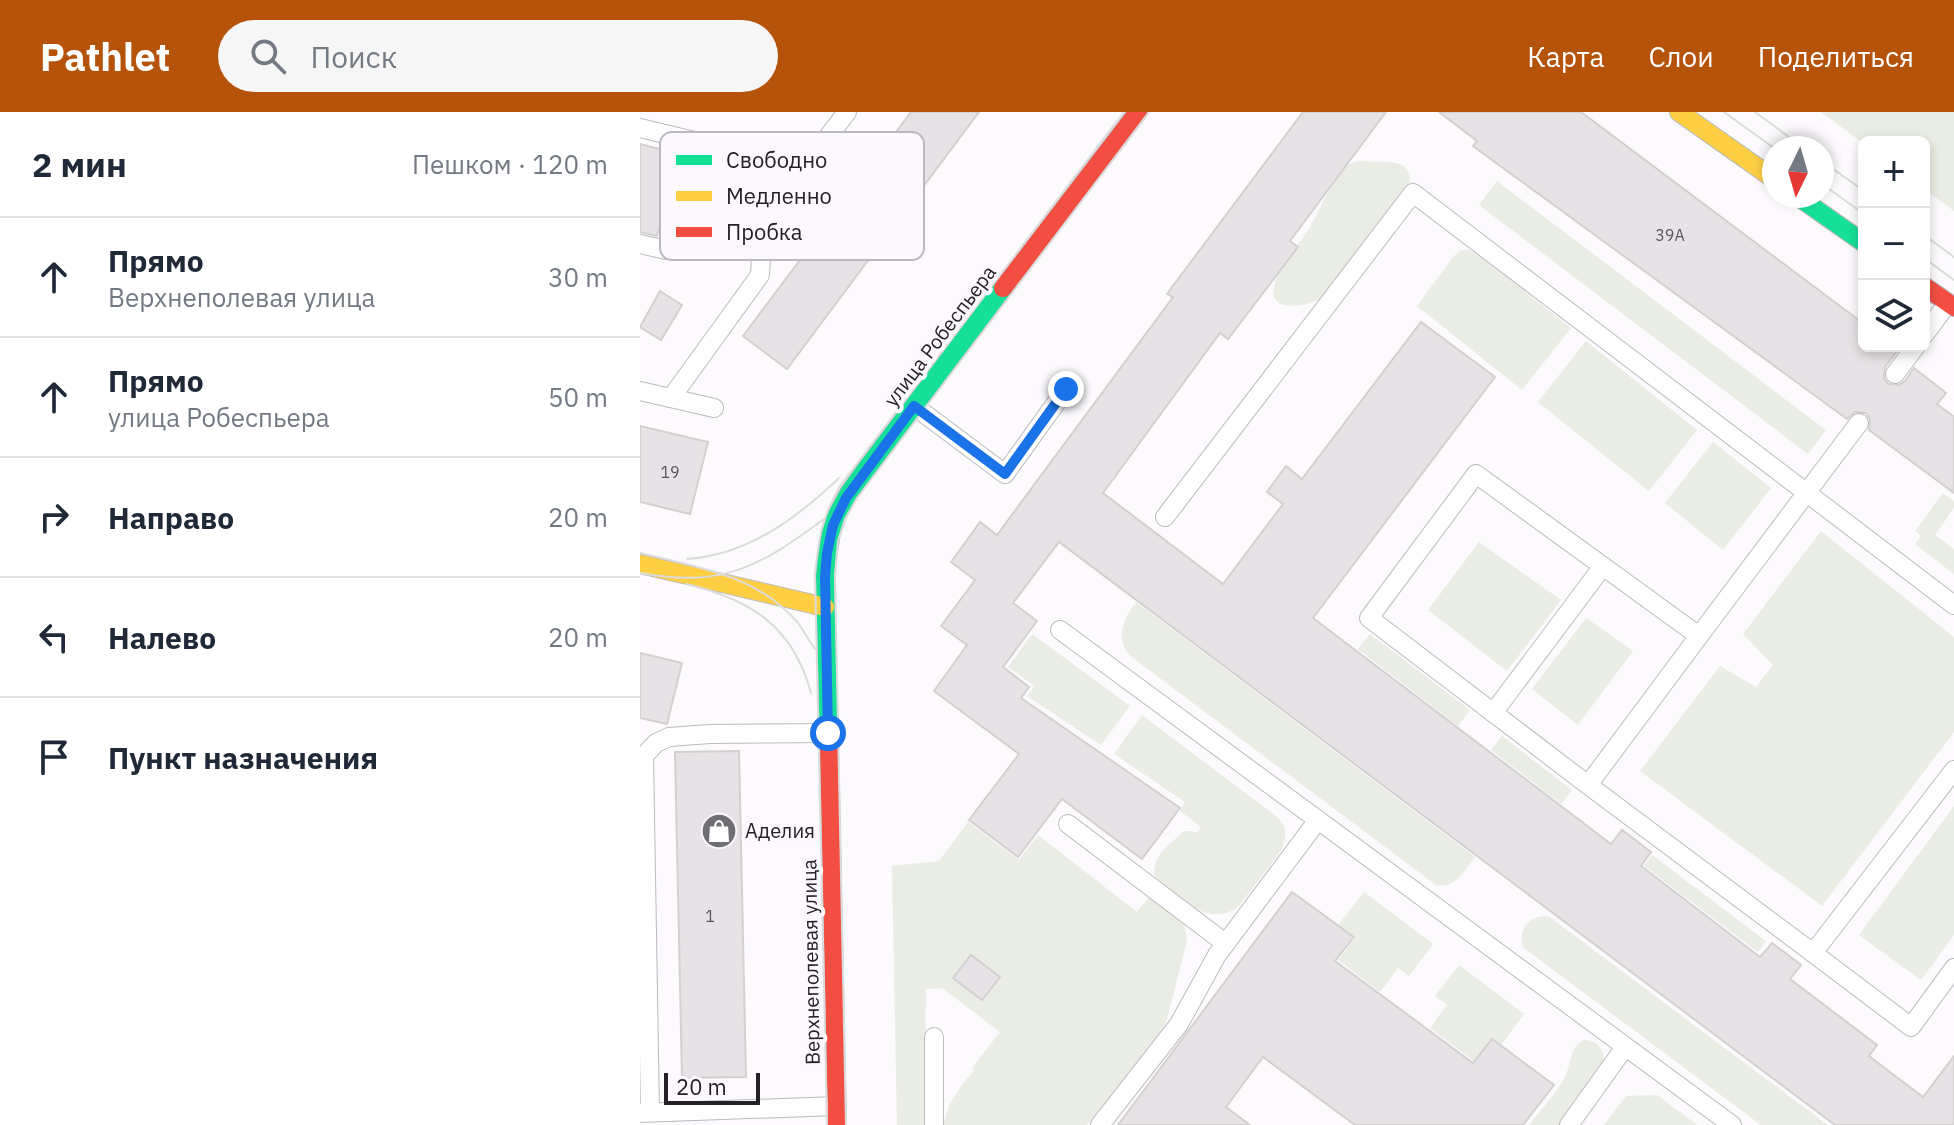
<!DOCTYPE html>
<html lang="ru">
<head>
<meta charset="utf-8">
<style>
	body { margin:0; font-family:"IBM Plex Sans",sans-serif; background:#f6f6f7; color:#1f2937 }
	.controls { position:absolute; right:24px; top:24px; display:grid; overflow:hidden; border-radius:12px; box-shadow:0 4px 12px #0003 }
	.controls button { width:72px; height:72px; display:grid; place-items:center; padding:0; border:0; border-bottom:2px solid #e0e1e3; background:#fff; color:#1f2937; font:40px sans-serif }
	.compass { position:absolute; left:1122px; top:24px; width:72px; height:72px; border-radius:50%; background:#fff; box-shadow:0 4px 12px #0003; rotate:185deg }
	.scale { position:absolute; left:24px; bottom:20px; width:96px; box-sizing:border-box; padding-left:8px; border:4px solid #252227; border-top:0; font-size:22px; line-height:28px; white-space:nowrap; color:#252227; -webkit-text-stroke:6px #fcf9fe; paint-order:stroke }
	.stop { position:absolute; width:24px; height:24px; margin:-18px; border:6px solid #1a73e8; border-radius:50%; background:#fff }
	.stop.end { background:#1a73e8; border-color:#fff; box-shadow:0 2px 8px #0008 }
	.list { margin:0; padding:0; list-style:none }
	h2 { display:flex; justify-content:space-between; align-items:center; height:104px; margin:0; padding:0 32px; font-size:34px }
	h2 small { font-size:26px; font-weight:400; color:#747a83 }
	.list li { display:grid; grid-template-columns:52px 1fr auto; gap:24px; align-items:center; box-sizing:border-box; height:120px; padding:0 32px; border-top:2px solid #e0e1e3 }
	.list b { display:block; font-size:30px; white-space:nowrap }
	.list p { margin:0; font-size:26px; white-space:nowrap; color:#747a83 }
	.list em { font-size:26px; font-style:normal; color:#747a83 }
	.icon { flex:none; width:44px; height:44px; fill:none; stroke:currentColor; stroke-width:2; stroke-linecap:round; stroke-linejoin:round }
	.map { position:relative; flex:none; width:1314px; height:1013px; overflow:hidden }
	header { display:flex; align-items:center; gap:48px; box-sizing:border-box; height:112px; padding:0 40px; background:#b45309; color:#fff }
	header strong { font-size:38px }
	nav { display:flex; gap:44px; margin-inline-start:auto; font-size:28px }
	.search { width:560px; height:72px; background:#f6f6f7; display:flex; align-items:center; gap:20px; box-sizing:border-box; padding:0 28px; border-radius:44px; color:#747a83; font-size:30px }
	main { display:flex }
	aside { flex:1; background:#fff }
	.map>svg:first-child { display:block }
	.green { fill:#e9ede3 }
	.building { fill:#e7e2e5; stroke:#d3d0d2; stroke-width:2 }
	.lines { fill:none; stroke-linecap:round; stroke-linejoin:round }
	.lane-casing { stroke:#bcbabd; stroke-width:20 }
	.fast-casing { stroke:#bcbabd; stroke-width:20 }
	.slow-casing { stroke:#bcbabd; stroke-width:20 }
	.jam-casing { stroke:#bcbabd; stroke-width:20 }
	.lane { stroke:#fffeff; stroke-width:18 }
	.fast { stroke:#16e098; stroke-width:18 }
	.slow { stroke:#ffcf43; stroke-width:18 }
	.jam { stroke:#f24e42; stroke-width:18 }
	.tram { stroke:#dbdbdb; stroke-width:2 }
	.route { stroke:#1a73e8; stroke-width:10 }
	.labels { text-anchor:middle; stroke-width:8; stroke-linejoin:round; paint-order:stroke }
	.number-label { font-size:16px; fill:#58555a }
	.street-label { font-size:20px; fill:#252227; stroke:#fcf9fe }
	.poi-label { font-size:20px; fill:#252227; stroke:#fcf9fe; text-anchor:start }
	.key { fill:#fcf9fe; stroke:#bcb8be; stroke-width:2 }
	.key-label { font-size:22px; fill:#252227 }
</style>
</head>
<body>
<header>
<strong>Pathlet</strong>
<div class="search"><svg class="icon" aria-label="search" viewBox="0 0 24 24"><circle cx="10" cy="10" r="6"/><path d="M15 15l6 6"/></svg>Поиск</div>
<nav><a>Карта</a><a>Слои</a><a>Поделиться</a></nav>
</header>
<main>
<aside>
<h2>2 мин<small>Пешком · 120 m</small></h2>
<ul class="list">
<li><svg class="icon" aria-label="ahead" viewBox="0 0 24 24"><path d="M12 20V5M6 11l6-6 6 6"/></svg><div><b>Прямо</b><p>Верхнеполевая улица</p></div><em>30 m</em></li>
<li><svg class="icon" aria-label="ahead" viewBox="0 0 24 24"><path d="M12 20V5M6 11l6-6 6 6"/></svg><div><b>Прямо</b><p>улица Робеспьера</p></div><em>50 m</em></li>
<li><svg class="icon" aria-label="right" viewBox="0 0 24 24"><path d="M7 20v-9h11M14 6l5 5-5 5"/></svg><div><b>Направо</b></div><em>20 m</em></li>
<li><svg class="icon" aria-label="left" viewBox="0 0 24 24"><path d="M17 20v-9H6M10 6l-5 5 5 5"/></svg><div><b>Налево</b></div><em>20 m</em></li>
<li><svg class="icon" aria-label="arrive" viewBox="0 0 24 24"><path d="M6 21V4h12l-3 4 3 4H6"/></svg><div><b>Пункт назначения</b></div></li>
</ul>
</aside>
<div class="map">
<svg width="1314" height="1013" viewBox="0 0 1314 1013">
	<rect width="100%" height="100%" fill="#fcfafd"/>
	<g class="green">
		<polygon points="1181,0 1314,0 1314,99 1284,77 1284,30 1224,30 1224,32"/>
		<path d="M724 49C747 52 775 43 769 77L687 184C672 192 657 196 640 192 634 187 632 183 634 175 637 156 660 132 670 115 682 96 689 71 706 55 711 50 717 49 724 49Z"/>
		<polygon points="857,69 1186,318 1168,342 839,93"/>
		<polygon points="821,138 829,138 837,142 931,216 882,278 777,194 813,145"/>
		<polygon points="946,229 1057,318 1009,379 898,290"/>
		<polygon points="1073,330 1131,376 1083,438 1025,391"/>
		<polygon points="1303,381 1314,389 1314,396 1295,423 1314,437 1314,462 1275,432 1281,424 1275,419"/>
		<polygon points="1181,419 1314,525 1314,620 1182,794 1000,659 1080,554 1116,575 1133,553 1103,522"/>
		<polygon points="839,430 921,488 867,559 788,498"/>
		<path d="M496 490 835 745C825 758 816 777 796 773L489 543C475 525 484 506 496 490Z"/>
		<polygon points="946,506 993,539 938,613 892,577"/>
		<polygon points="392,522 490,594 461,633 387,584 394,574 368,555"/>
		<polygon points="730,522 830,598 818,614 718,537"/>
		<path d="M502 603 636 704C648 715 647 724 641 739L598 795C570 815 541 788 519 772L521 770 514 763C513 742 531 732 544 719H552L557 721 561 715 540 699 545 690 474 642Z"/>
		<polygon points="862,624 932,678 921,692 851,638"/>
		<polygon points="1314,694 1314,823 1281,868 1219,823"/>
		<path d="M328 710 379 748 398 723 497 800 509 785 544 811 547 829 527 907 523 916 447 1013H304C307 990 320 976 334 958L332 956 360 920 302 876 286 877 284 1013H257L252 754 299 749Z"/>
		<polygon points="1012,743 1126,829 1118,840 1004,754"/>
		<polygon points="724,780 793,832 769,864 758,856 740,880 698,848 716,825 699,812"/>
		<path d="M905 804 911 806 1188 1013H1121L884 836C877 819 887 805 905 804Z"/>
		<polygon points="819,853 884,902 861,933 852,926 834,949 790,916 807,893 795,884"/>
		<path d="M944 928C959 928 964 938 964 951L924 1013H889C901 997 920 979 927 960 932 947 930 935 944 928Z"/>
		<polygon points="1017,983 1057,1013 964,1013 986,984"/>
	</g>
	<g class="building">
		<polygon points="271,0 339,0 147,257 103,224"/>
		<polygon points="663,0 746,0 650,129 658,135 588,227 580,221 463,381 583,472 643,392 627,380 646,354 662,367 781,210 855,265 673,506 971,732 982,718 1011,740 1001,754 1120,845 1132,831 1161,853 1150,867 1237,933 1229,944 1283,985 1314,944 1314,1013 1195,1013 419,430 373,491 397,509 363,555 389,575 381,586 540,696 502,747 422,687 378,745 329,708 379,642 294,579 327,533 301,514 335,468 311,450 340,410 357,423 533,185 527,182"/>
		<polygon points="799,0 941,0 1224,212 1224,234 1261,234 1245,255 1244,266 1248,272 1259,273 1265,269 1274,256 1306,281 1297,292 1314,305 1314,381 1229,318 1230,307 1226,301 1215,300 1207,307 833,34 837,29"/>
		<polygon points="0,32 30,40 22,73 30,75 17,124 0,120"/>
		<polygon points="20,179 42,193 21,228 0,215"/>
		<polygon points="0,314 68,330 50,402 0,390"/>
		<polygon points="0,541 42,551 27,612 0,606"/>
		<polygon points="99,639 106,965 42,966 35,640"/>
		<polygon points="652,780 714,825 695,849 833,951 852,927 914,973 883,1013 715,1013 623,945 586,995 610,1013 478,1013"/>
		<polygon points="331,843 360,865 342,888 313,866"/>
	</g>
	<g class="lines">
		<defs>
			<g id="lane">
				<polyline points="0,16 54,29 26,138 0,132"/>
				<polyline points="1284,223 1308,191"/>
				<polyline points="1255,262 1276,234"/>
				<polyline points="0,279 74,296"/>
				<polyline points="31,286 120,163 123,110 207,0"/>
				<polyline points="274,294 365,362 426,277"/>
				<polyline points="525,405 773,81 1314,493"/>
				<polyline points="420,518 1092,1013"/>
				<polyline points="1059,524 1219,311"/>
				<polyline points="853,601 963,454"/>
				<polyline points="0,644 4,644 10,1000"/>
				<polyline points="4,644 16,631 29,625 70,622 188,621"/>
				<polyline points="948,673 729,506 836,362 1059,524 948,673 1173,841 1314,658"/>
				<polyline points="428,712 585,831"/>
				<polyline points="1173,841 1271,915 1314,856"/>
				<polyline points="294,925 294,1013"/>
				<polyline points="0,1001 197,994"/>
				<polyline points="460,1013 539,912 577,843 678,708"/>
				<polyline points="929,1013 985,935"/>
			</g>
			<g id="fast">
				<polyline points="1157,84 1224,131"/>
				<polyline points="189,630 185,465 187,446 191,421 197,403 209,381 224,360 363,176"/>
			</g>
			<g id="slow">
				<polyline points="1039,0 1134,67"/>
				<polyline points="0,452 185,495"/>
			</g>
			<g id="jam">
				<polyline points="1284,174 1314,195"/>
				<polyline points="363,176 498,0"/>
				<polyline points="189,630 197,1013"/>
			</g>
		</defs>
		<use href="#lane" class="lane-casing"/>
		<use href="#fast" class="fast-casing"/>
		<use href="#slow" class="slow-casing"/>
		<use href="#jam" class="jam-casing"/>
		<use href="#lane" class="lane"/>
		<use href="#fast" class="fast"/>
		<use href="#slow" class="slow"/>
		<use href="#jam" class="jam"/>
		<g class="tram">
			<polyline points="1084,0 1134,36"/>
			<polyline points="1115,0 1164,36"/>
			<polyline points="1182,49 1224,79"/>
			<polyline points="1182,72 1224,102"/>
			<polyline points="1284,123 1314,145"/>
			<polyline points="1284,146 1314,168"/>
			<path d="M0 441C57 455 118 463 158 511 164 519 169 529 175 537"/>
			<path d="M47 447C107 443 156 407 199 366"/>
			<path d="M0 461C83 476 119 455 184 407"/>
			<path d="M47 472C111 488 153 514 171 581"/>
			<path d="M187 1013 175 462C179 424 181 408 200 374L484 0"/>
			<polyline points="206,1013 195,463 198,429 205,407 217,386 509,0"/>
		</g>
	</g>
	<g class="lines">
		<polyline class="route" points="188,621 185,465 187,441 193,413 206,386 274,294 365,362 426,277"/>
	</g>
	<defs>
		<symbol id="shop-disc" viewBox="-11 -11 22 22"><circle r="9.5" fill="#706e72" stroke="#fcf9fe"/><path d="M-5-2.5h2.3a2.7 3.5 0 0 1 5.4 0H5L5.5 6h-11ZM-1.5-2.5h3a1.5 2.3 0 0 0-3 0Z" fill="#fff"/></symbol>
	</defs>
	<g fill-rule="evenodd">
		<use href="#shop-disc" x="59" y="699" width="40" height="40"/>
	</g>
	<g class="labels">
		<g class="number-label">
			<text x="1030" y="129">39А</text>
			<text x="30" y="366">19</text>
			<text x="70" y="810">1</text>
		</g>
		<g class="street-label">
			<text transform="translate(300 224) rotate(-53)" y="7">улица Робеспьера</text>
			<text transform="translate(171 850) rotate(-91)" y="7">Верхнеполевая улица</text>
		</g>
		<g class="poi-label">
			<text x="105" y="726">Аделия</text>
		</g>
	</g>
	<rect x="20" y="20" width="264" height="128" rx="12" class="key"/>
	<rect x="36" y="43" width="36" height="10" fill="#16e098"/>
	<rect x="36" y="79" width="36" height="10" fill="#ffcf43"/>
	<rect x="36" y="115" width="36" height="10" fill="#f24e42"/>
	<g class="key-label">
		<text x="86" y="56">Свободно</text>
		<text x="86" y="92">Медленно</text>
		<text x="86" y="128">Пробка</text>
	</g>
</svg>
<div class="controls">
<button>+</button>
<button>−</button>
<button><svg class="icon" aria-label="layers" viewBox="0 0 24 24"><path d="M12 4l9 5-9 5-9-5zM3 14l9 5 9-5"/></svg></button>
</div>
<svg class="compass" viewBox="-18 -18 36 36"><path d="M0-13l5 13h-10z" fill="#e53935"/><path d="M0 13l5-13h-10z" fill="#747a83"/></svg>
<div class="scale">20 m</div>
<div class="stop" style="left:188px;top:621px"></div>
<div class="stop end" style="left:426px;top:277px"></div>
</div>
</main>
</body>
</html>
